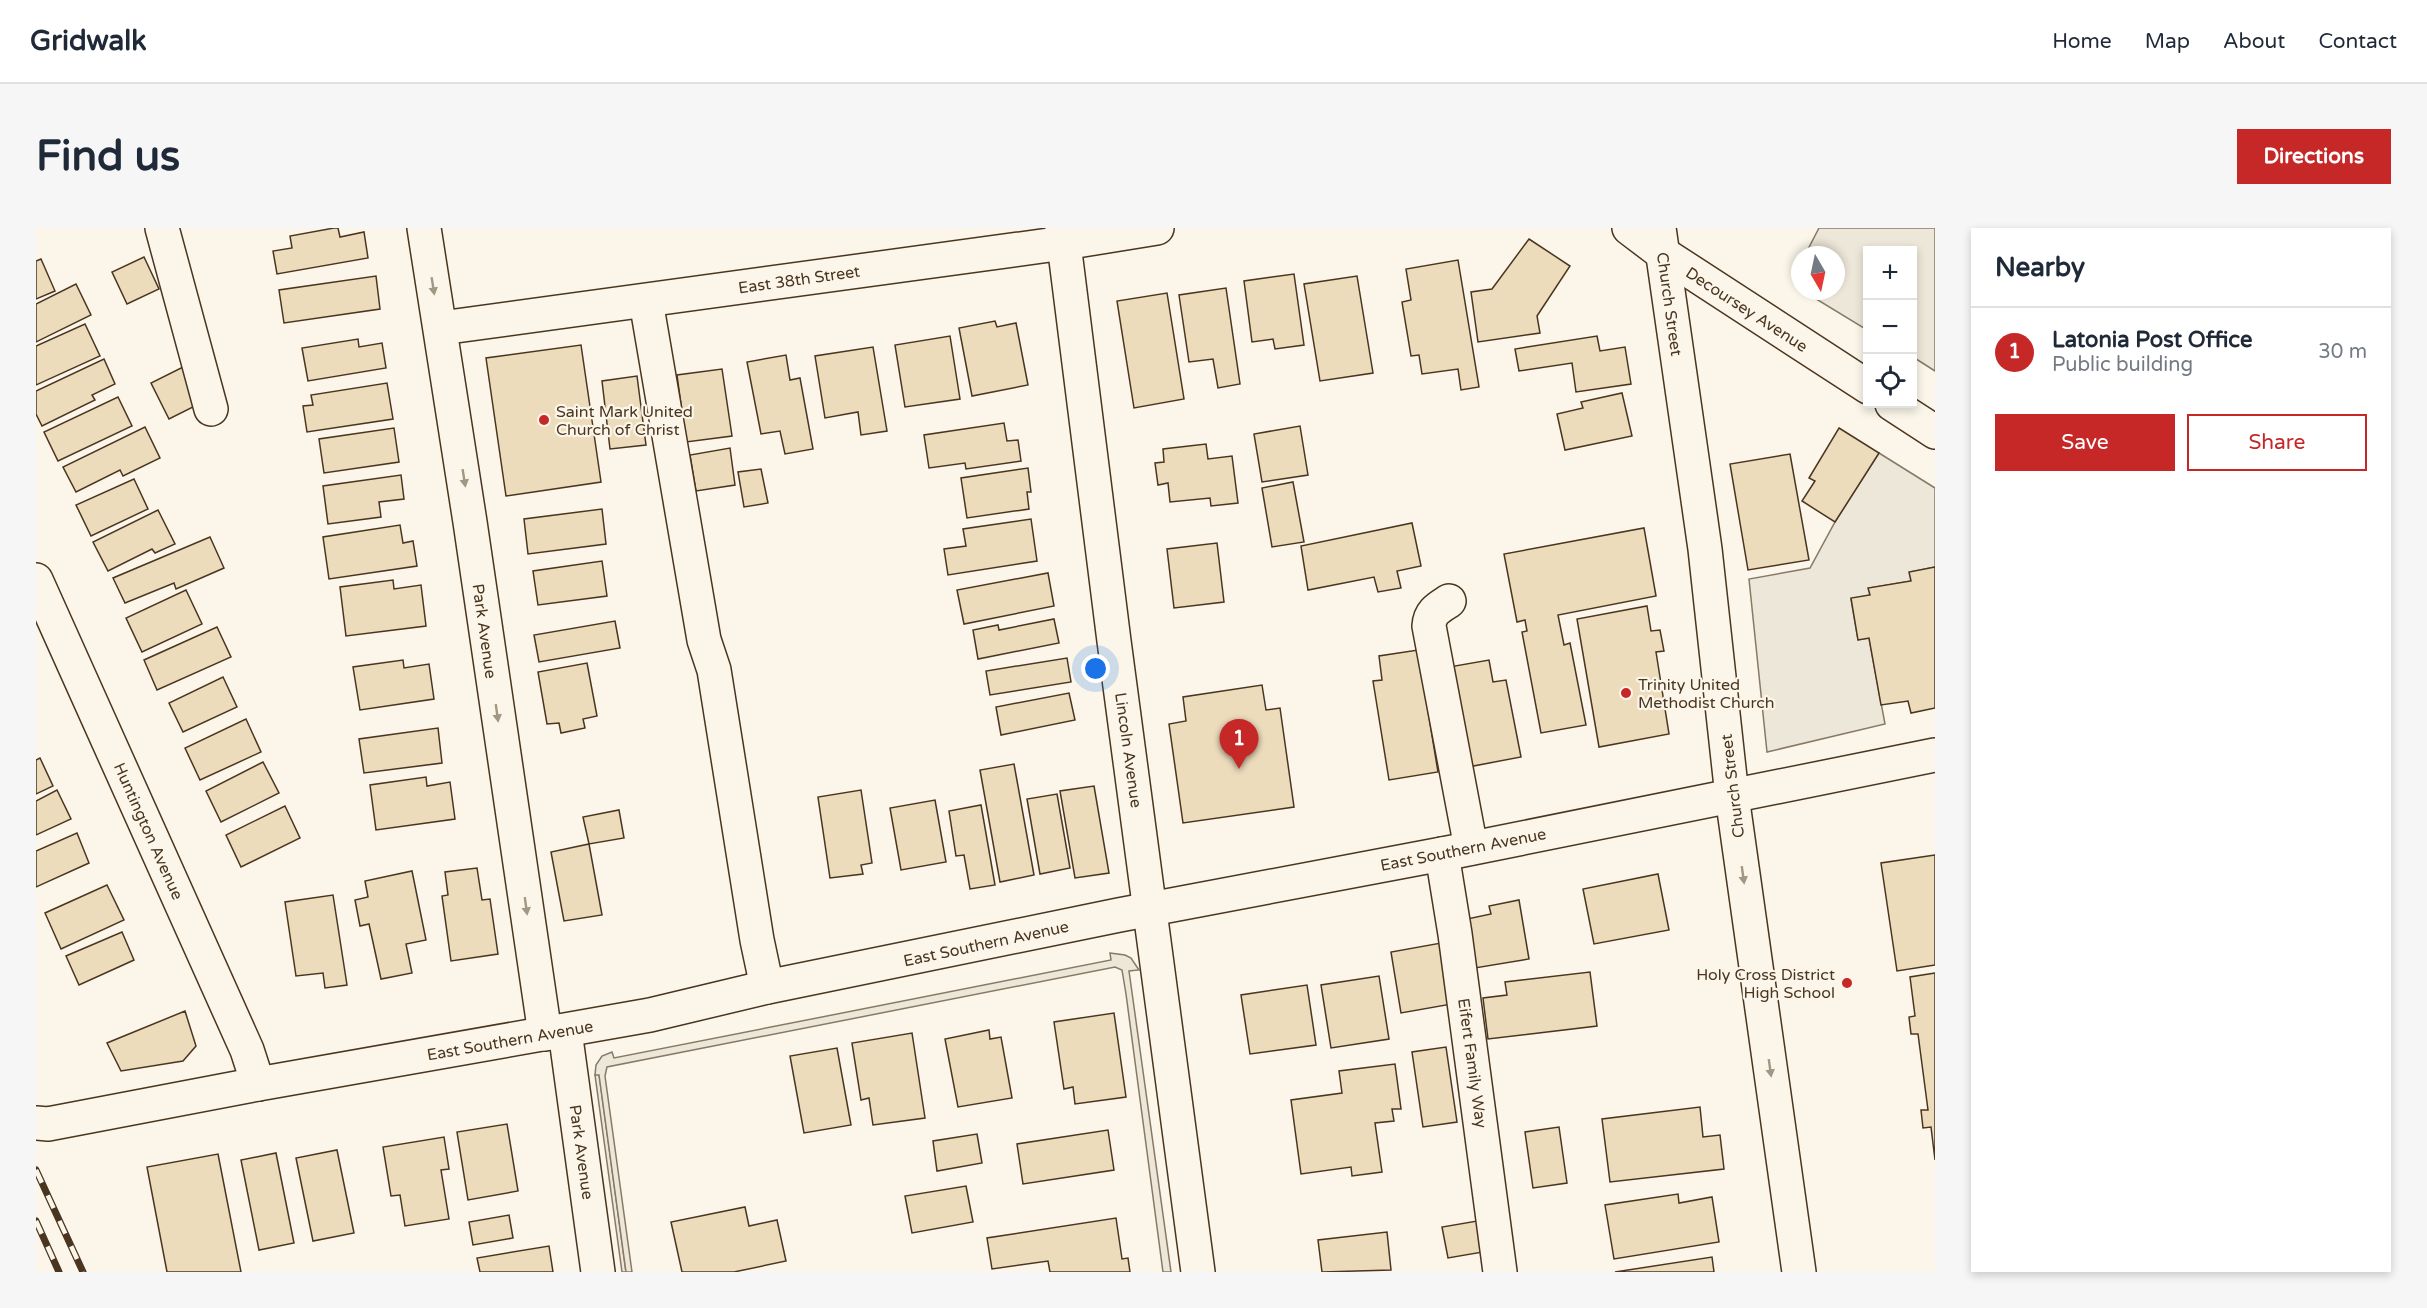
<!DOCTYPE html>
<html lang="en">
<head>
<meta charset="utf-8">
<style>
	body { margin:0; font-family:"Varela Round",sans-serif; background:#f6f6f7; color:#1f2937 }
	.controls { position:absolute; right:18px; top:18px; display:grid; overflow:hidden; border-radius:0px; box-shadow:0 3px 9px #0003 }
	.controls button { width:54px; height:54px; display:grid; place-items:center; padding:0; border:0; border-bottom:2px solid #e0e1e3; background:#fff; color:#1f2937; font:30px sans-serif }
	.compass { position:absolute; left:1755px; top:18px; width:54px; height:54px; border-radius:50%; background:#fff; box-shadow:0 3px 9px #0003; rotate:171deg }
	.you { position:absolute; left:1060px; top:441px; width:21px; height:21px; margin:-15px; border:4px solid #fff; border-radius:50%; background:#1a73e8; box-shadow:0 0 0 9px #1a73e833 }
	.badge { display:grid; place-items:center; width:39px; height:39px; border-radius:50%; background:#c62828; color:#fff; font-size:20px; font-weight:700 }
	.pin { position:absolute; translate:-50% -50px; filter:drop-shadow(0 2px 3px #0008) }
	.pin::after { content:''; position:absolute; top:32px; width:21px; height:18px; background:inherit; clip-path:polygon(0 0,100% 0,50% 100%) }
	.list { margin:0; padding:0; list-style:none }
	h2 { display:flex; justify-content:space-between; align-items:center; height:78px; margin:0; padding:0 24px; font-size:26px }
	h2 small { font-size:20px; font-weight:400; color:#747a83 }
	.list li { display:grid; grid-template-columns:39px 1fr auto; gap:18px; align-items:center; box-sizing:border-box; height:90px; padding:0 24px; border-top:2px solid #e0e1e3 }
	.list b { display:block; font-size:22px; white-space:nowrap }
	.list p { margin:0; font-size:20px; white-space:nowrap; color:#747a83 }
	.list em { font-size:20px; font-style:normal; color:#747a83 }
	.actions { display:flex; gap:12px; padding:18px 24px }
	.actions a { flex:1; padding:14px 0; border:2px solid #c62828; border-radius:0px; text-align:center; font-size:21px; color:#c62828 }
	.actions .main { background:#c62828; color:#fff }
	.icon { flex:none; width:33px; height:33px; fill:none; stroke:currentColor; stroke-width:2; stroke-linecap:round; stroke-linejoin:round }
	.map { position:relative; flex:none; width:1899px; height:1044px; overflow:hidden; border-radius:0px }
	header { display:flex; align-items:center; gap:36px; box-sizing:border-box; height:84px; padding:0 30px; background:#fff; border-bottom:2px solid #e0e1e3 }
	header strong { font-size:28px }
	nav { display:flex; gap:33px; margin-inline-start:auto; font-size:21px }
	.intro { display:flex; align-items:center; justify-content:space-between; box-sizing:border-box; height:144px; padding:0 36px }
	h1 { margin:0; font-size:42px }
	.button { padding:15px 27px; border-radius:0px; background:#c62828; color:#fff; font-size:21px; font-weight:700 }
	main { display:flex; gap:36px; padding:0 36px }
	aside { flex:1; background:#fff; border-radius:0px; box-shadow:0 3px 9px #0003 }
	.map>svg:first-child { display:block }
	.green { fill:#ede6d9; stroke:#887966; stroke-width:1.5 }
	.parking { fill:#ede7d9; stroke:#887966; stroke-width:1.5 }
	.building { fill:#ecdcbc; stroke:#4a3520; stroke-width:1.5 }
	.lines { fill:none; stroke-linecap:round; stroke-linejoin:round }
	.minor-casing { stroke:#4a3520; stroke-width:36 }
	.major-casing { stroke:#4a3520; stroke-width:36 }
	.minor { stroke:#fbf6e9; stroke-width:33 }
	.major { stroke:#fbf6e9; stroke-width:33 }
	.rail-casing { stroke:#4a3520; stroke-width:7 }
	.rail { stroke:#fbf6e9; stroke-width:4.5; stroke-dasharray:14; stroke-linecap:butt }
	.oneway { fill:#a29684 }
	.poi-dot { fill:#c62828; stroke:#fbf6e9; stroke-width:2 }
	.labels { text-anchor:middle; stroke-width:4.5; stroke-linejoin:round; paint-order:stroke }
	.street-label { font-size:16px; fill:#4a3520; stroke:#fbf6e9 }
	.poi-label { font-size:16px; fill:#4a3520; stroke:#fbf6e9; text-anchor:start }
</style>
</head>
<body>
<header>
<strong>Gridwalk</strong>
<nav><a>Home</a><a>Map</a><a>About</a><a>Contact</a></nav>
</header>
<div class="intro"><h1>Find us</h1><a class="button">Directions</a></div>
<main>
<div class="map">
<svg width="1899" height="1044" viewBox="0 0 1899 1044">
	<rect width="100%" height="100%" fill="#fbf6e9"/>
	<polygon class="green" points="563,846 590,1044 586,1044 559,847"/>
	<g class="parking">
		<polygon points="1783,0 1899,0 1899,143 1877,129 1876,22 1832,22 1831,102 1767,63 1800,63 1800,27 1769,27"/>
		<polygon points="1843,225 1899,260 1899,339 1874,344 1875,353 1833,360 1834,367 1815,371 1822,412 1833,410 1849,496 1731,524 1713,351 1774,340 1799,294"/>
		<polygon points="1074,725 1089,727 1095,730 1103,742 1093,743 1135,1044 1127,1044 1090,766 1086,742 1079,739 571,839 569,848 596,1044 590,1044 563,847 559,847 560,837 566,828 576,824 578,830 1075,732"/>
	</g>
	<g class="building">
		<polygon points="298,0 302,0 304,9 328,4 332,30 241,46 237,23 256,20 254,8"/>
		<polygon points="1493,11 1534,38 1501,88 1504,105 1442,114 1435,64 1456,61"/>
		<polygon points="108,29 123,61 91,76 76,44"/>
		<polygon points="5,31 19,63 0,71 0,33"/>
		<polygon points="1422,32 1443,159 1425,162 1422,141 1386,146 1383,127 1375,128 1366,74 1375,72 1370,41"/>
		<polygon points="1258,46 1268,117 1239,121 1237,111 1216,114 1208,53"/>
		<polygon points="340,48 344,81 248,95 243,62"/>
		<polygon points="1321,48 1337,145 1284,153 1268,56"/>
		<polygon points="40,56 55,87 0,114 0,76"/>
		<polygon points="1190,60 1204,156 1182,160 1177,131 1153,134 1143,67"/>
		<polygon points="1131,65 1148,171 1098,180 1081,73"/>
		<polygon points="959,93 961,99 980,95 992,157 936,168 923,100"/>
		<polygon points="49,96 64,128 0,157 0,118"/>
		<polygon points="914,108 924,171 869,179 859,117"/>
		<polygon points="1561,108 1564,123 1589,119 1595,156 1540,164 1536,135 1483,143 1479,121"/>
		<polygon points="322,111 323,119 346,115 350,140 272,153 266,120"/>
		<polygon points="545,117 565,254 470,268 450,130"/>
		<polygon points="837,119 851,203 825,207 822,184 789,190 779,128"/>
		<polygon points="750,127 754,152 764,150 777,221 749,226 744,203 725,206 711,134"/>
		<polygon points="68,131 79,156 56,167 59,172 6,198 0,186 0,163"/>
		<polygon points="147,139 165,175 133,191 115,155"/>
		<polygon points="686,141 696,208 650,214 641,147"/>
		<polygon points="601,148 610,217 574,221 566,153"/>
		<polygon points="351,155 357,191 271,204 267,178 277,177 275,167"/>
		<polygon points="1586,165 1596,208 1529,222 1521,186 1547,180 1545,174"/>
		<polygon points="82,169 96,198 22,233 8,204"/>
		<polygon points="968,195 971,213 982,212 985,233 930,241 929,235 893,240 888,207"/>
		<polygon points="1264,198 1272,247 1226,254 1218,206"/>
		<polygon points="109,199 124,230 87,248 84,242 40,264 27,239"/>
		<polygon points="358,200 363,234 288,245 283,211"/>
		<polygon points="1803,200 1843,225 1799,294 1766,273 1779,253 1773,250"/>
		<polygon points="1170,216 1172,231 1196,228 1202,275 1175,278 1174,270 1134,274 1132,255 1122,257 1119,235 1128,234 1127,221"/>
		<polygon points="694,220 699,257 660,263 654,227"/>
		<polygon points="1754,226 1773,332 1712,342 1694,236"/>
		<polygon points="992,240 995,264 991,264 993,281 931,290 925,250"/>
		<polygon points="725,241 732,275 708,279 702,244"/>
		<polygon points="365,247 368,271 343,274 345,289 292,296 287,258"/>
		<polygon points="98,251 112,281 55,308 40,277"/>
		<polygon points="1257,254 1268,314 1236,319 1226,260"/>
		<polygon points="566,281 570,316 492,326 488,291"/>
		<polygon points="122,282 139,316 119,325 116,321 72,343 57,314"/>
		<polygon points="995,291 1001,333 912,347 908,321 930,318 927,301"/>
		<polygon points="1376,295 1385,338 1361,343 1365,360 1342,364 1338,349 1272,362 1265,318"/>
		<polygon points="364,297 367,315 377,313 381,338 293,351 287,309"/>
		<polygon points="1608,300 1620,368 1522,387 1528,417 1534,415 1550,497 1505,505 1486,404 1491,403 1489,392 1481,394 1468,326"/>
		<polygon points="174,309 188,340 140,361 138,355 89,375 77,350"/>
		<polygon points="1181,315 1188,374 1138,380 1131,321"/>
		<polygon points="566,333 571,368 502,377 497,343"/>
		<polygon points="1899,339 1899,480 1875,485 1872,473 1845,477 1833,410 1822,412 1815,370 1834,367 1832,360 1875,353 1873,344"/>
		<polygon points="1012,345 1018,378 928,396 921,362"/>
		<polygon points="357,352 358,361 385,357 390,398 310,408 304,359"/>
		<polygon points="150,362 166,396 106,424 90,390"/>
		<polygon points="1611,378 1615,403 1624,402 1628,423 1620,424 1633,506 1563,519 1541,391"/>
		<polygon points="1018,391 1023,415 942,431 937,402 962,397 963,402"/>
		<polygon points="579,393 584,420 503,434 498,407"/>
		<polygon points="181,399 195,429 121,462 108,432"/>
		<polygon points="1382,422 1402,544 1353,552 1337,453 1346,452 1343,428"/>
		<polygon points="1031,430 1035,454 954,467 950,443"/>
		<polygon points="367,432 368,440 393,436 398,471 324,482 317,439"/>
		<polygon points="1453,432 1457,454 1470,452 1485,529 1432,539 1413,439"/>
		<polygon points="551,435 561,488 547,491 549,500 525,505 523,495 511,496 502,444"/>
		<polygon points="187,449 201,479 147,504 133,475"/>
		<polygon points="1226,457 1230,482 1244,480 1258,579 1147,595 1133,496 1150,493 1147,469"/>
		<polygon points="1033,465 1039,492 965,507 960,479"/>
		<polygon points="210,491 225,524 164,552 149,520"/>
		<polygon points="402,500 406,535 328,545 323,511"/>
		<polygon points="4,530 17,558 0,566 0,532"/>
		<polygon points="227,534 243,565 185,594 170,563"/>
		<polygon points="978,536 998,647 964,654 944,542"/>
		<polygon points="390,549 391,558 414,554 419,591 340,602 334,557"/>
		<polygon points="1058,558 1073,645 1039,650 1024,563"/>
		<polygon points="21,562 35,591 0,607 0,573"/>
		<polygon points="825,562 836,635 825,637 827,646 794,650 782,569"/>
		<polygon points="1021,566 1034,640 1004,646 991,571"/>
		<polygon points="899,572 910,634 865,642 854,580"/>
		<polygon points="945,577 959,657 934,661 928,627 920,628 913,583"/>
		<polygon points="249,578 264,610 205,639 190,607"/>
		<polygon points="583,582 588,610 553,616 547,589"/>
		<polygon points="41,605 53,635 0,659 0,623"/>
		<polygon points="553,616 566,687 528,693 515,624"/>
		<polygon points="1899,627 1899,737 1861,743 1845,635"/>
		<polygon points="441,640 446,672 454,671 462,726 415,733 406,668 412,667 409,644"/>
		<polygon points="376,643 390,712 370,716 376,745 345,751 333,696 324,698 319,672 332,669 329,653"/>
		<polygon points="1622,646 1633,702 1558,716 1547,661"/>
		<polygon points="71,657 88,692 25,721 9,685"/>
		<polygon points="297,667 311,757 289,760 287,745 260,748 249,674"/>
		<polygon points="1483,672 1493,731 1439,740 1431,691 1455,686 1453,678"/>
		<polygon points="86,704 98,732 43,757 30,728"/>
		<polygon points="1405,715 1416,776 1365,785 1355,724"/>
		<polygon points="1554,744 1561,798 1452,811 1447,770 1471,767 1469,754"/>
		<polygon points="1899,745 1899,932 1895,899 1887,900 1885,882 1892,882 1882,806 1875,806 1873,789 1879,788 1874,749"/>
		<polygon points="1343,748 1353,811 1295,820 1285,757"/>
		<polygon points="1271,757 1280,817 1214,826 1205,767"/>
		<polygon points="149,783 160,818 147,833 85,843 71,815"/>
		<polygon points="1078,785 1090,869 1039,876 1037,859 1028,861 1018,794"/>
		<polygon points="953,802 954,811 965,809 976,870 922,879 909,811"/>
		<polygon points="876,805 889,890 837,897 833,870 825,872 816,815"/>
		<polygon points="1410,819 1421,894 1387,899 1376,824"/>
		<polygon points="801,820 815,897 768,905 754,828"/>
		<polygon points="1359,836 1365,881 1356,881 1358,893 1339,895 1346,944 1316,948 1315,939 1265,946 1255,872 1306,865 1303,843"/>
		<polygon points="1664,879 1667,909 1684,907 1688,941 1574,954 1566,891"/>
		<polygon points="471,896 482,963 432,972 421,904"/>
		<polygon points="1523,899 1531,955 1497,960 1489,904"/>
		<polygon points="1072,902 1078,942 987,956 981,916"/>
		<polygon points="941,906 946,935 901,943 897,913"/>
		<polygon points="408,909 413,941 405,942 413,991 369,998 364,967 355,968 347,919"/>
		<polygon points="301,922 318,1005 277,1013 260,930"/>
		<polygon points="240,925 258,1015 223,1022 205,932"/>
		<polygon points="182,926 205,1044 131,1044 111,939"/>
		<polygon points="930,958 937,994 876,1005 869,968"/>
		<polygon points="1642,966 1643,975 1676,969 1683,1014 1578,1031 1569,977"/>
		<polygon points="709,979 713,998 741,992 750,1033 698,1044 646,1044 635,994"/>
		<polygon points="473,987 477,1010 437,1017 433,994"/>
		<polygon points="1080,990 1086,1031 1092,1030 1094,1044 1014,1044 1012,1033 956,1041 951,1010"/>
		<polygon points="1441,993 1447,1024 1412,1030 1406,999"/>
		<polygon points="1351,1004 1355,1042 1286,1044 1282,1012"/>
		<polygon points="513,1018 517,1044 444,1044 441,1030"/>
		<polygon points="1676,1029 1678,1044 1579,1044"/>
	</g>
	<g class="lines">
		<defs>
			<g id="minor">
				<polyline points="126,0 175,181"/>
				<polyline points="388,0 434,294 509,806"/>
				<polyline points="1026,0 1078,413 1162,1044"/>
				<polyline points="1623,0 1669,321 1696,568 1763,1044"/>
				<polyline points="610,73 668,412 678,442 721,712 731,759"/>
				<polyline points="405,100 1028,15 1121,0"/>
				<polyline points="0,352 211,822 222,856"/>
				<path d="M1413 373C1402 380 1394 384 1393 398L1435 620"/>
				<polyline points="1406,626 1419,706 1464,1044"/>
				<polyline points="529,803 562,1044"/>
				<polyline points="0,895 12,896 222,856 614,787 731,759 1083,687 1422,623 1899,527"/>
			</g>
			<g id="major">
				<polyline points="1593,0 1626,25 1832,159"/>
				<polyline points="1856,176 1899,204"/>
			</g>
		</defs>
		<use href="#minor" class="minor-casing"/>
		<use href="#major" class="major-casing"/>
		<use href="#minor" class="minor"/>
		<use href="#major" class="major"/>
		<defs>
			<g id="rail">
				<polyline points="0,942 47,1044"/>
				<polyline points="0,993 23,1044"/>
			</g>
		</defs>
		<use href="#rail" class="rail-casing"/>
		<use href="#rail" class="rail"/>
	</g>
	<defs><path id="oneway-solid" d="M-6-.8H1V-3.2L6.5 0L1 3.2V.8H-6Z" transform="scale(1.5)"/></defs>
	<g class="oneway">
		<use href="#oneway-solid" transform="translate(397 58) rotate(81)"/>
		<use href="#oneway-solid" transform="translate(428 250) rotate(81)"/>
		<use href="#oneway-solid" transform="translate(461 485) rotate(82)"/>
		<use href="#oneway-solid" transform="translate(1707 647) rotate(82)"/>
		<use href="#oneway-solid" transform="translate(490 678) rotate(82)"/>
		<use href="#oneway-solid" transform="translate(1734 840) rotate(82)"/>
	</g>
	<g class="poi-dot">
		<circle cx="508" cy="192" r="6"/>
		<circle cx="1590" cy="465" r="6"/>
		<circle cx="1811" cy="755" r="6"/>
	</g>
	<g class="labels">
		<g class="street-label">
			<text transform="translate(763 51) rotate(-8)" y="6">East 38th Street</text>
			<text transform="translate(1634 76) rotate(82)" y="6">Church Street</text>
			<text transform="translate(1711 81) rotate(33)" y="6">Decoursey Avenue</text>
			<text transform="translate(449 403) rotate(82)" y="6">Park Avenue</text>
			<text transform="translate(1093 522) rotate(82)" y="6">Lincoln Avenue</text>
			<text transform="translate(1696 558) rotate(-97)" y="6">Church Street</text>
			<text transform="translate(113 603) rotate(66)" y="6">Huntington Avenue</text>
			<text transform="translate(1427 621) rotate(-11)" y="6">East Southern Avenue</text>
			<text transform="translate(950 715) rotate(-12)" y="6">East Southern Avenue</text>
			<text transform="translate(474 812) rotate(-10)" y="6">East Southern Avenue</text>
			<text transform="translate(1437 835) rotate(82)" y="6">Eifert Family Way</text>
			<text transform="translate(546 924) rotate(82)" y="6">Park Avenue</text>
		</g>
		<g class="poi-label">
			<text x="520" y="189">Saint Mark United<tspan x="520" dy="18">Church of Christ</tspan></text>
			<text x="1602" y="462">Trinity United<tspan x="1602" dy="18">Methodist Church</tspan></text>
			<text x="1799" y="752" text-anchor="end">Holy Cross District<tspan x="1799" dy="18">High School</tspan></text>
		</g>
	</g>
</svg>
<div class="controls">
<button>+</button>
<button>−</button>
<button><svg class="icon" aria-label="locate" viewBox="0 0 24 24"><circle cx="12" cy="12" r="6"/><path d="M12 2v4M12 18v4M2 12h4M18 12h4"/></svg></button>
</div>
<svg class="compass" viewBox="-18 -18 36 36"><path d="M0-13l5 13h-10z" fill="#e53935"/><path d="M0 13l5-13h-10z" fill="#747a83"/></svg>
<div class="you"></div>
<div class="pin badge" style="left:1203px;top:541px">1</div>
</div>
<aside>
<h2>Nearby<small></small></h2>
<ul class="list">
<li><span class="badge">1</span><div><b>Latonia Post Office</b><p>Public building</p></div><em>30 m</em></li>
</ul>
<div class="actions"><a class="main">Save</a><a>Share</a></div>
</aside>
</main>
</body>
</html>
